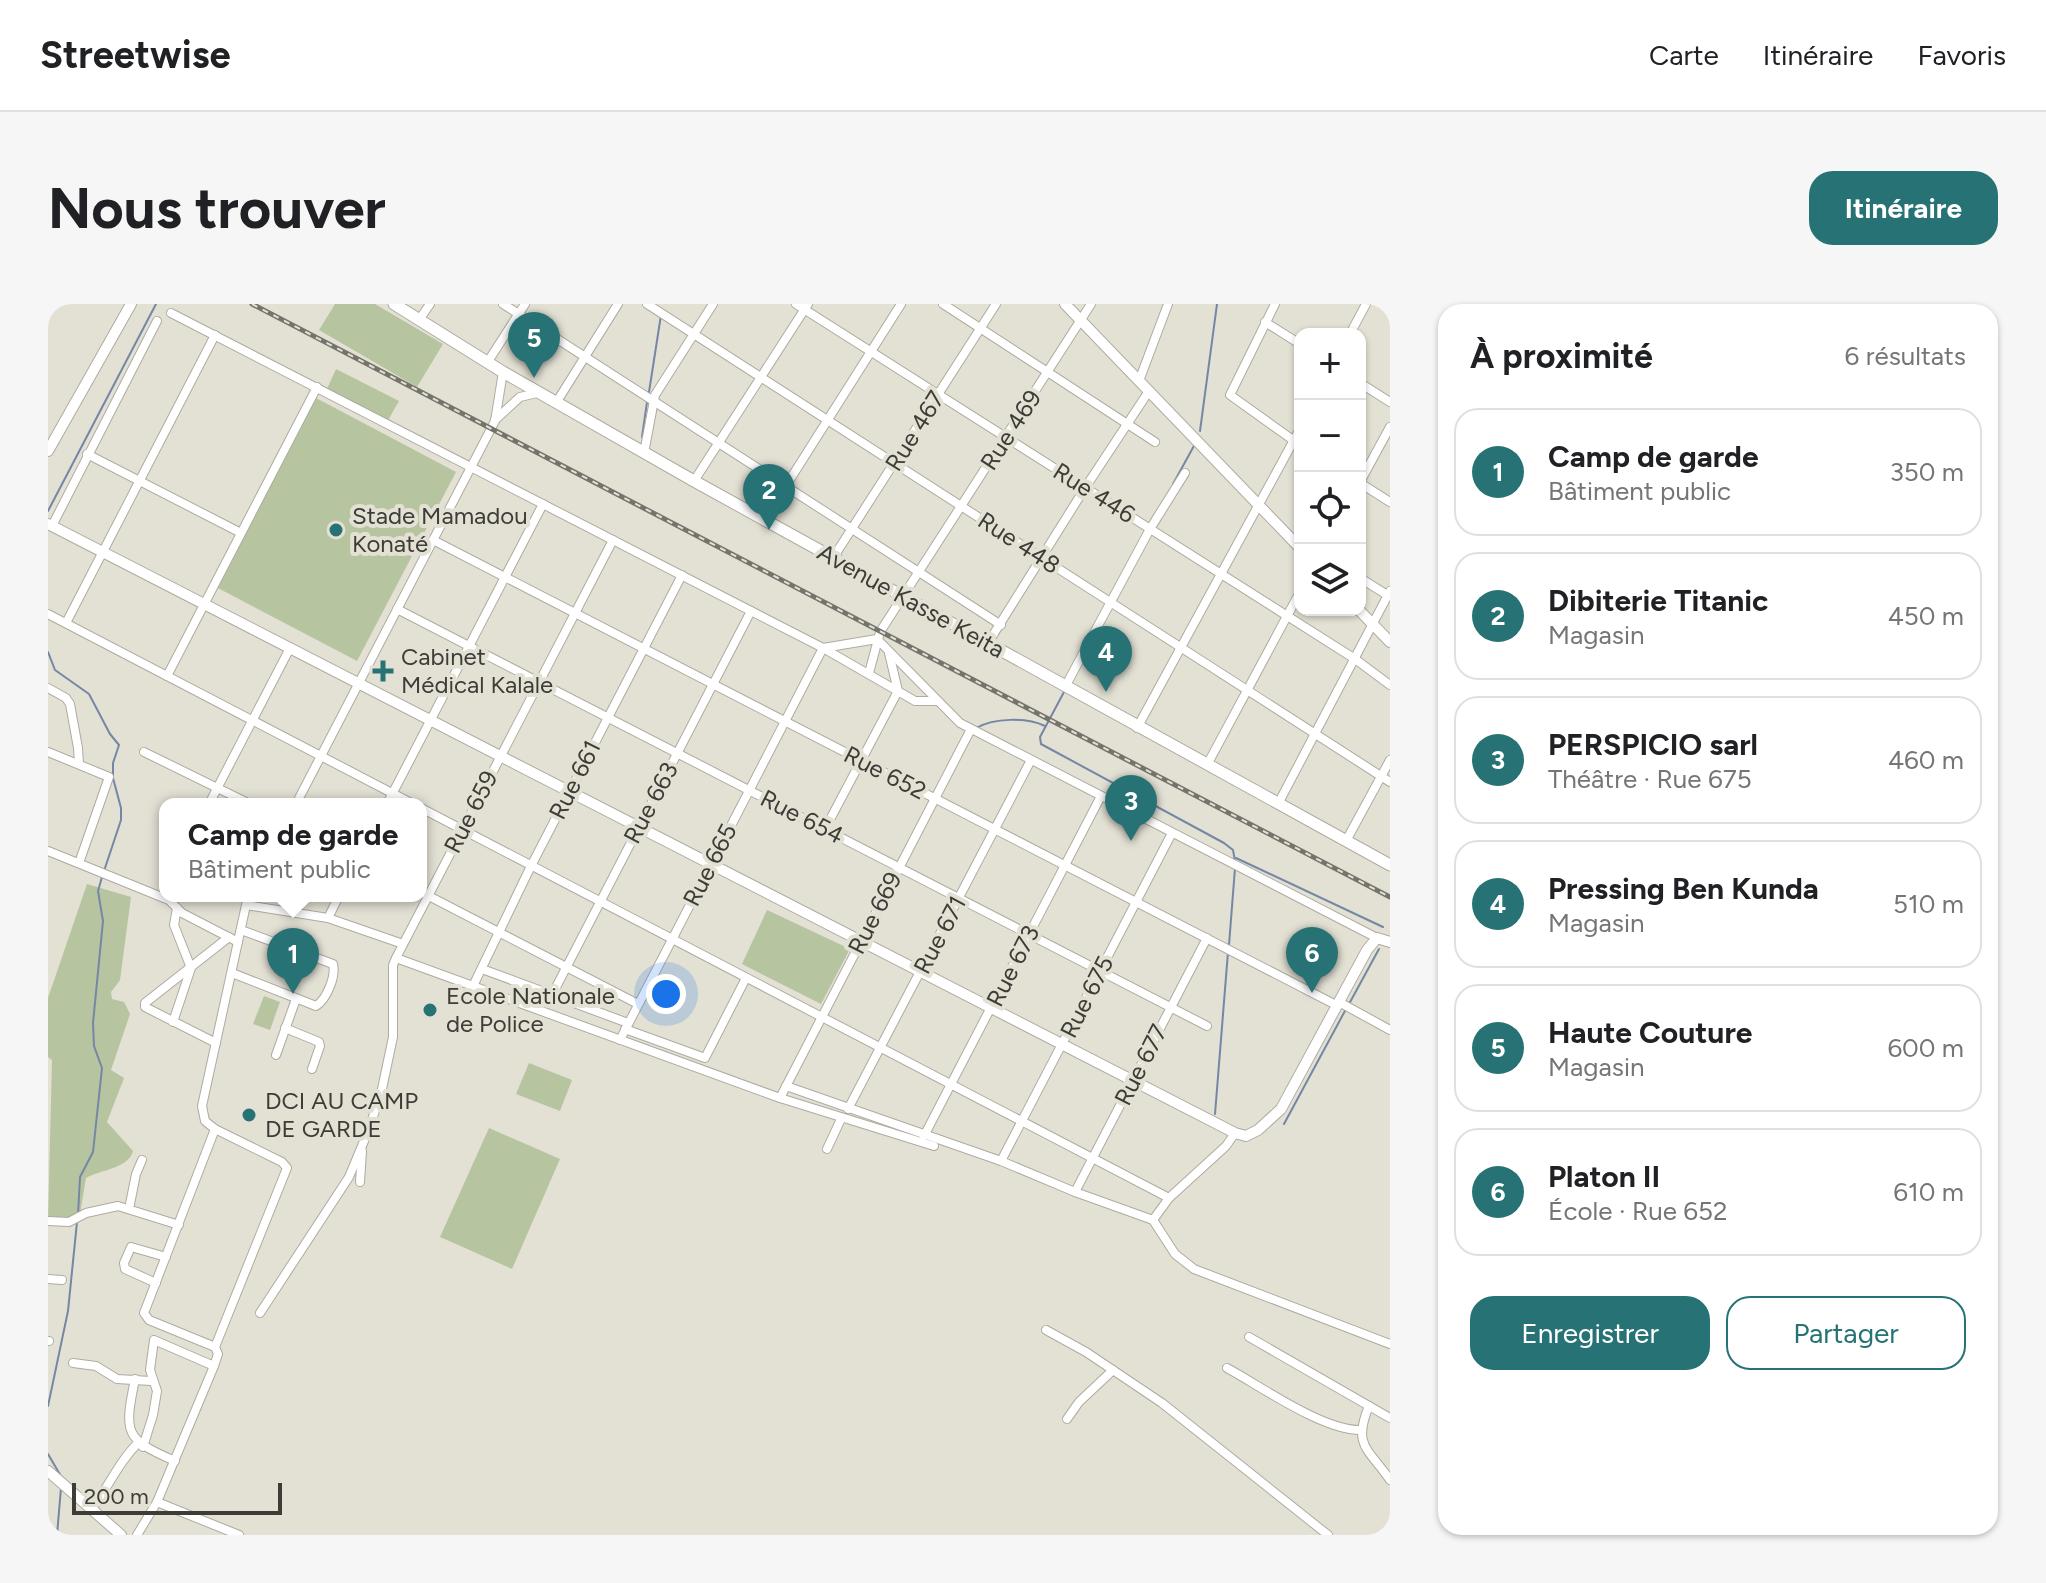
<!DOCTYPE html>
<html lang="fr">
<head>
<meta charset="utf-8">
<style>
	body { margin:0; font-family:Figtree,sans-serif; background:#f6f6f6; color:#202124 }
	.controls { position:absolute; right:24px; top:24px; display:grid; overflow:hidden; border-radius:16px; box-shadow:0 2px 6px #0004 }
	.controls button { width:72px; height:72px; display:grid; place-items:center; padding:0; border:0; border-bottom:2px solid #e0e0e0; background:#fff; color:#202124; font:40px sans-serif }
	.scale { position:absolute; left:24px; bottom:20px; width:210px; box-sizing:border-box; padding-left:8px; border:4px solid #3d3c37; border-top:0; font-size:22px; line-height:28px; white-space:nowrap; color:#3d3c37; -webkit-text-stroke:6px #e3e0d4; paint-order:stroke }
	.you { position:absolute; left:618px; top:690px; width:28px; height:28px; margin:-20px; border:6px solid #fff; border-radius:50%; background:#1a73e8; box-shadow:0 0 0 12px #1a73e833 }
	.badge { display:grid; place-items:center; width:52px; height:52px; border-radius:50%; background:#277274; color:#fff; font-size:26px; font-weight:700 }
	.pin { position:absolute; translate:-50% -66px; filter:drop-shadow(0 2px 4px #0008) }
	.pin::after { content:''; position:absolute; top:42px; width:28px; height:24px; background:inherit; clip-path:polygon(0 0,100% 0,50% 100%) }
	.popup { position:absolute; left:111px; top:494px; width:268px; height:104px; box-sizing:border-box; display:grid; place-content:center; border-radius:16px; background:#fff; filter:drop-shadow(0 2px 6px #0005); font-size:26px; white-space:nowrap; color:#757577 }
	.popup b { font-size:30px; color:#202124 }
	.popup::after { content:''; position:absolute; left:50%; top:100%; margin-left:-16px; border:16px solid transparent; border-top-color:#fff }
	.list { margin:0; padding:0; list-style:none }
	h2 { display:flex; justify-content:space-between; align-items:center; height:104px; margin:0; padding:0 32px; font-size:34px }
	h2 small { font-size:26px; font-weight:400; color:#757577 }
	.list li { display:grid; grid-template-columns:52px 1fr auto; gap:24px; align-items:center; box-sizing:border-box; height:128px; margin:0 16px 16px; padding:0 16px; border:2px solid #e0e0e0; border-radius:24px }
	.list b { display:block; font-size:30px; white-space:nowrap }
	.list p { margin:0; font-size:26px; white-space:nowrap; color:#757577 }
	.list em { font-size:26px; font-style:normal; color:#757577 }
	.actions { display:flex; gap:16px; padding:24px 32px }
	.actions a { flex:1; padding:18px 0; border:2px solid #277274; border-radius:24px; text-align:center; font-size:28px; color:#277274 }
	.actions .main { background:#277274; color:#fff }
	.icon { flex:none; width:44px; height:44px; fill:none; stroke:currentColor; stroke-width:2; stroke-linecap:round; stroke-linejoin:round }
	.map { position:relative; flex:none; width:1342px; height:1231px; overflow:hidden; border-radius:24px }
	header { display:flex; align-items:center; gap:48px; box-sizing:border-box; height:112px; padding:0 40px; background:#fff; border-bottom:2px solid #e0e0e0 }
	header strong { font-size:38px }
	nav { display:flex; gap:44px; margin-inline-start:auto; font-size:28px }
	.intro { display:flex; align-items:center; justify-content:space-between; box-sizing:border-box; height:192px; padding:0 48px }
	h1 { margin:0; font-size:56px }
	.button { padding:20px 36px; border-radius:24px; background:#277274; color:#fff; font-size:28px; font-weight:700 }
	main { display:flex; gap:48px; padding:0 48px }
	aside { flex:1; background:#fff; border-radius:24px; box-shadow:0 2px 6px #0004 }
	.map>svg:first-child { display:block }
	.green { fill:#b7c4a0 }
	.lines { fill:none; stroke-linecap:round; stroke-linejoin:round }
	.stream { stroke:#7487a4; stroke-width:2 }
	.minor-casing { stroke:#afaba1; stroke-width:10 }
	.tertiary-casing { stroke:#afaba1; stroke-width:12 }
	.secondary-casing { stroke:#afaba1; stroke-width:13 }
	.minor { stroke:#fff; stroke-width:8 }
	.tertiary { stroke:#fff; stroke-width:10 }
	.secondary { stroke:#fff; stroke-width:11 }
	.rail-casing { stroke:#75746c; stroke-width:5 }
	.rail { stroke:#e3e0d4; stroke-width:2; stroke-dasharray:6; stroke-linecap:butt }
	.poi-dot { fill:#277274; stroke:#e3e0d4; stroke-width:3 }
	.labels { text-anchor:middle; stroke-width:8; stroke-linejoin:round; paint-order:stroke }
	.street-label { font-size:24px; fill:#3d3c37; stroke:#e3e0d4 }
	.poi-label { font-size:24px; fill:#3d3c37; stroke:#e3e0d4; text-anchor:start }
</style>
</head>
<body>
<header>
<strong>Streetwise</strong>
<nav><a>Carte</a><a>Itinéraire</a><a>Favoris</a></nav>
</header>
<div class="intro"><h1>Nous trouver</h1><a class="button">Itinéraire</a></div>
<main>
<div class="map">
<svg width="1342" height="1231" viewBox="0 0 1342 1231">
	<rect width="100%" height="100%" fill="#e3e0d4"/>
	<g class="green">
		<polygon points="287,0 327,0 395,40 369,83 271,26"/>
		<polygon points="288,65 351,97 339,118 278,87"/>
		<polygon points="268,94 408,168 309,357 168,283"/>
		<path d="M39 580 83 593 72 676 63 688 64 695 76 698 82 710 63 766 76 774 59 818 85 847C81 864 52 866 38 874L32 910 21 918H0L4 756 0 753V694Z"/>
		<polygon points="719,606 802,645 773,700 694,660"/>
		<polygon points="216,692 232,698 222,726 205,720"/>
		<polygon points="481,759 524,776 512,807 468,790"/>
		<polygon points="441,824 512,855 464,965 392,933"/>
	</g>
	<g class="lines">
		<g class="stream">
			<polyline points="601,88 613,11"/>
			<polyline points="1152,127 1169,0"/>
			<polyline points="594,133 599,98"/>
			<polyline points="1125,180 1147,140"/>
			<polyline points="0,207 108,0"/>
			<polyline points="0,348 7,366 41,390 62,430 71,441 65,459 65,474 73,504 73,516 56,567"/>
			<polyline points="1016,388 992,433 993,440 1176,539 1185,546 1187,557"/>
			<path d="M928 424C946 414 978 413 997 422"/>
			<polyline points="1188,554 1335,623"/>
			<polyline points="1181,641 1187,564"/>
			<polyline points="1301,700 1331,645"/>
			<polyline points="1167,810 1180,648"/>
			<polyline points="1236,820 1298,705"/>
			<polyline points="30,911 32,873 45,848 54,764 46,742 45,719 55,617 50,587 54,573"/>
			<polyline points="0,1102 20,1007 29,918"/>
			<polyline points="0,1150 14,1174"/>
			<polyline points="9,1231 13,1184"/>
		</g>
		<defs>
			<g id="minor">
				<polyline points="455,0 953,321"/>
				<polyline points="599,0 1342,478"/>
				<polyline points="748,0 1307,355 1342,381"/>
				<polyline points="895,0 1107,138"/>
				<polyline points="1227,0 1182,91 1252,141"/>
				<polyline points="123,9 775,344 867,397 889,397"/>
				<polyline points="371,16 382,0"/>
				<polyline points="1217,18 1252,40"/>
				<polyline points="1302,30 1318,0"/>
				<polyline points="439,59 477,0"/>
				<polyline points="1091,77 1120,0"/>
				<polyline points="1312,79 1342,98"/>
				<polyline points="508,99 570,0"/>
				<polyline points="447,116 472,93 489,89"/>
				<polyline points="596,149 607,91 665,0"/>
				<polyline points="39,150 193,229"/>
				<polyline points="646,177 760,0"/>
				<polyline points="1312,178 1342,123"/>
				<polyline points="1312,179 1342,198"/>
				<polyline points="717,215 853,0"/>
				<polyline points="4,222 109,17"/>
				<polyline points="385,236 1290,702"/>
				<polyline points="785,254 948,0"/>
				<polyline points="1312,274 1341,292"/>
				<polyline points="349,305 1159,722"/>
				<polyline points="0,310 365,500"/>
				<polyline points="18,319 167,31"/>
				<polyline points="940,339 1037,184 1101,87"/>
				<polyline points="821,369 832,328 1043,0"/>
				<polyline points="119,372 269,83"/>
				<polyline points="1017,383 1102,225 1137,169"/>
				<polyline points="0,384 18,394 22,400 30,444 31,460"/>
				<polyline points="1089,424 1252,125"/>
				<polyline points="0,448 61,473 31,559"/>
				<polyline points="96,448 202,500"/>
				<polyline points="1159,461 1252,288"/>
				<polyline points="161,500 242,344"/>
				<polyline points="248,500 447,117 455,68"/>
				<polyline points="339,500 495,200"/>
				<polyline points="1230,500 1342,287"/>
				<polyline points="373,504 1121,894"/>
				<polyline points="777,525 850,387 841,349"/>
				<polyline points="1298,537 1342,456"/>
				<polyline points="0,547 121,596 134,609 190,638"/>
				<polyline points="373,588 590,700"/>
				<polyline points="198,601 280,614 355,640"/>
				<polyline points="280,614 291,592"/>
				<polyline points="348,654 732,794 886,842"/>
				<polyline points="434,665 580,719"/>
				<path d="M184 669 268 702C279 695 288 672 285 660L193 626"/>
				<polyline points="425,682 483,562 634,271"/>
				<polyline points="504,691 703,307"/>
				<polyline points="1291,698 1342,726"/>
				<polyline points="125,718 143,664 126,621 129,604"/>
				<polyline points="237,724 271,738 272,742 264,765"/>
				<polyline points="577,725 657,754 698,674"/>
				<polyline points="572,736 775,344 829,335 912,419 1329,634"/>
				<polyline points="168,739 97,703 97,699 181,633"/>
				<polyline points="228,751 248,695"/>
				<polyline points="738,782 953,857 1027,888 1105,916 1121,894 1178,842 1187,829"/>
				<polyline points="732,794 923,425"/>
				<polyline points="800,805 983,456"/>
				<polyline points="876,832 1053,492"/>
				<polyline points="779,845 793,815"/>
				<polyline points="953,857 1124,529"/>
				<polyline points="312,878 314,847"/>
				<polyline points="1027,888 1159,634"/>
				<polyline points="81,905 88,870 94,856"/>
				<polyline points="1105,916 1127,950 1146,965 1342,1040"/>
				<polyline points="0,917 21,918 38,909 70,902 131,921"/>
				<polyline points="0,975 14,976"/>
				<polyline points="108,979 77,965 76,959 83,943 118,953"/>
				<polyline points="212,1009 301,873 321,825 334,785 345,733 345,661 348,654 565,236"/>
				<polyline points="998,1026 1038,1048 1114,1099 1280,1231"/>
				<polyline points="1201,1033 1342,1114"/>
				<polyline points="0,1037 1,1037"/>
				<polyline points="167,1043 101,1016 96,1009 167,825 157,817 154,802 198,601 203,592"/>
				<polyline points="25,1059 48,1062 69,1075 103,1077"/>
				<path d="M1179 1064C1214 1083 1274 1126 1312 1126"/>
				<path d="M87 1075C76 1129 76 1135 127 1157"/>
				<path d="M1321 1102C1304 1142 1321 1145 1342 1176"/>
				<polyline points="1019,1115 1031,1098 1065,1066"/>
				<polyline points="95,1143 105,1111 109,1087 102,1066 106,1036 166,1062"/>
				<polyline points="109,1198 191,1231"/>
				<path d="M43 1206C60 1184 71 1157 91 1138"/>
				<polyline points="89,1231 109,1198 166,1062 170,1050 167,1043 239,864 234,858 167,825"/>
			</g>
			<g id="tertiary">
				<polyline points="1017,0 1252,244"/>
				<polyline points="0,147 83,0"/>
				<polyline points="0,220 1187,829 1198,832 1210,826 1233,805 1319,646 1329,634 1342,638"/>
				<polyline points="1311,306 1342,338"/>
				<polyline points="0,1167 73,1231"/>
			</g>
			<polyline id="secondary" points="346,0 455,68 646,177 1342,561"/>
		</defs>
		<use href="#minor" class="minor-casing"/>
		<use href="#tertiary" class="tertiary-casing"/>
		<use href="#secondary" class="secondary-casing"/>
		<use href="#minor" class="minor"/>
		<use href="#tertiary" class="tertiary"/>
		<use href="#secondary" class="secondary"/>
		<defs>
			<polyline id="rail" points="204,0 1342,593"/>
		</defs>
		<use href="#rail" class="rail-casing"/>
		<use href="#rail" class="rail"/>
	</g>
	<g class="poi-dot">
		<circle cx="288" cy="226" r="8"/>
		<path d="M331 355h8v8h8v8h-8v8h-8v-8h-8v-8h8z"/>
		<circle cx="382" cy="706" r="8"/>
		<circle cx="201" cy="811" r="8"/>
	</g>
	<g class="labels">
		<g class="street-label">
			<text transform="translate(963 126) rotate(-57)" y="8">Rue 469</text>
			<text transform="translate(867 127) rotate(-58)" y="8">Rue 467</text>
			<text transform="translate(1046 189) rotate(32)" y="8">Rue 446</text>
			<text transform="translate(971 239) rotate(33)" y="8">Rue 448</text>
			<text transform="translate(863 297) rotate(29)" y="8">Avenue Kasse Keita</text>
			<text transform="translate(837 469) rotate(27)" y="8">Rue 652</text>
			<text transform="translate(527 476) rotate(-63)" y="8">Rue 661</text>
			<text transform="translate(603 499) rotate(-62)" y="8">Rue 663</text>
			<text transform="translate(423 508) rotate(-63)" y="8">Rue 659</text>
			<text transform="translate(754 513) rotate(27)" y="8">Rue 654</text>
			<text transform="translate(662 561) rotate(-63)" y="8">Rue 665</text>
			<text transform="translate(827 609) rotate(-63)" y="8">Rue 669</text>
			<text transform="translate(892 631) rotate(-62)" y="8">Rue 671</text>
			<text transform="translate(965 662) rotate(-63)" y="8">Rue 673</text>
			<text transform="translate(1039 693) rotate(-63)" y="8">Rue 675</text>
			<text transform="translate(1093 761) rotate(-63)" y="8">Rue 677</text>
		</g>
		<g class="poi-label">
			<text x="304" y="220">Stade Mamadou<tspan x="304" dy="28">Konaté</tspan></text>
			<text x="353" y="361">Cabinet<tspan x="353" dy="28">Médical Kalale</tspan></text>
			<text x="398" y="700">Ecole Nationale<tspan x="398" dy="28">de Police</tspan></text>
			<text x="217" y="805">DCI AU CAMP<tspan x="217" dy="28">DE GARDE</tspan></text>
		</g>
	</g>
</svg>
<div class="controls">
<button>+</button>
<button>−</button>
<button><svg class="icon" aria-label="locate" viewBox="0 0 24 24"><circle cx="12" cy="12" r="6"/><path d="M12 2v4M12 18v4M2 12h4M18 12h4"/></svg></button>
<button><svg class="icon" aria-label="layers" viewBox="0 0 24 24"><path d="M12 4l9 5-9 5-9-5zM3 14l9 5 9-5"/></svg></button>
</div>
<div class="scale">200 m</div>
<div class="you"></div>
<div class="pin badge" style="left:245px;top:690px">1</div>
<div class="popup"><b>Camp de garde</b>Bâtiment public</div>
<div class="pin badge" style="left:721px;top:226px">2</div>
<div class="pin badge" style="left:1083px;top:537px">3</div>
<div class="pin badge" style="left:1058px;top:388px">4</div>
<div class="pin badge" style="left:486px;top:74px">5</div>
<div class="pin badge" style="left:1264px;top:689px">6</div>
</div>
<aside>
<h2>À proximité<small>6 résultats</small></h2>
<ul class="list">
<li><span class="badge">1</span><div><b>Camp de garde</b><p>Bâtiment public</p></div><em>350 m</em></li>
<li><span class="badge">2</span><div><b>Dibiterie Titanic</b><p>Magasin</p></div><em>450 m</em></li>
<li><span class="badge">3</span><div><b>PERSPICIO sarl</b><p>Théâtre · Rue 675</p></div><em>460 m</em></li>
<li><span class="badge">4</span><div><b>Pressing Ben Kunda</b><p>Magasin</p></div><em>510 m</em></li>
<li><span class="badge">5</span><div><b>Haute Couture</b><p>Magasin</p></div><em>600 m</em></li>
<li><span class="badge">6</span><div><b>Platon II</b><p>École · Rue 652</p></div><em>610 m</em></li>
</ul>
<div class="actions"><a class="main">Enregistrer</a><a>Partager</a></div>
</aside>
</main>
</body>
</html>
